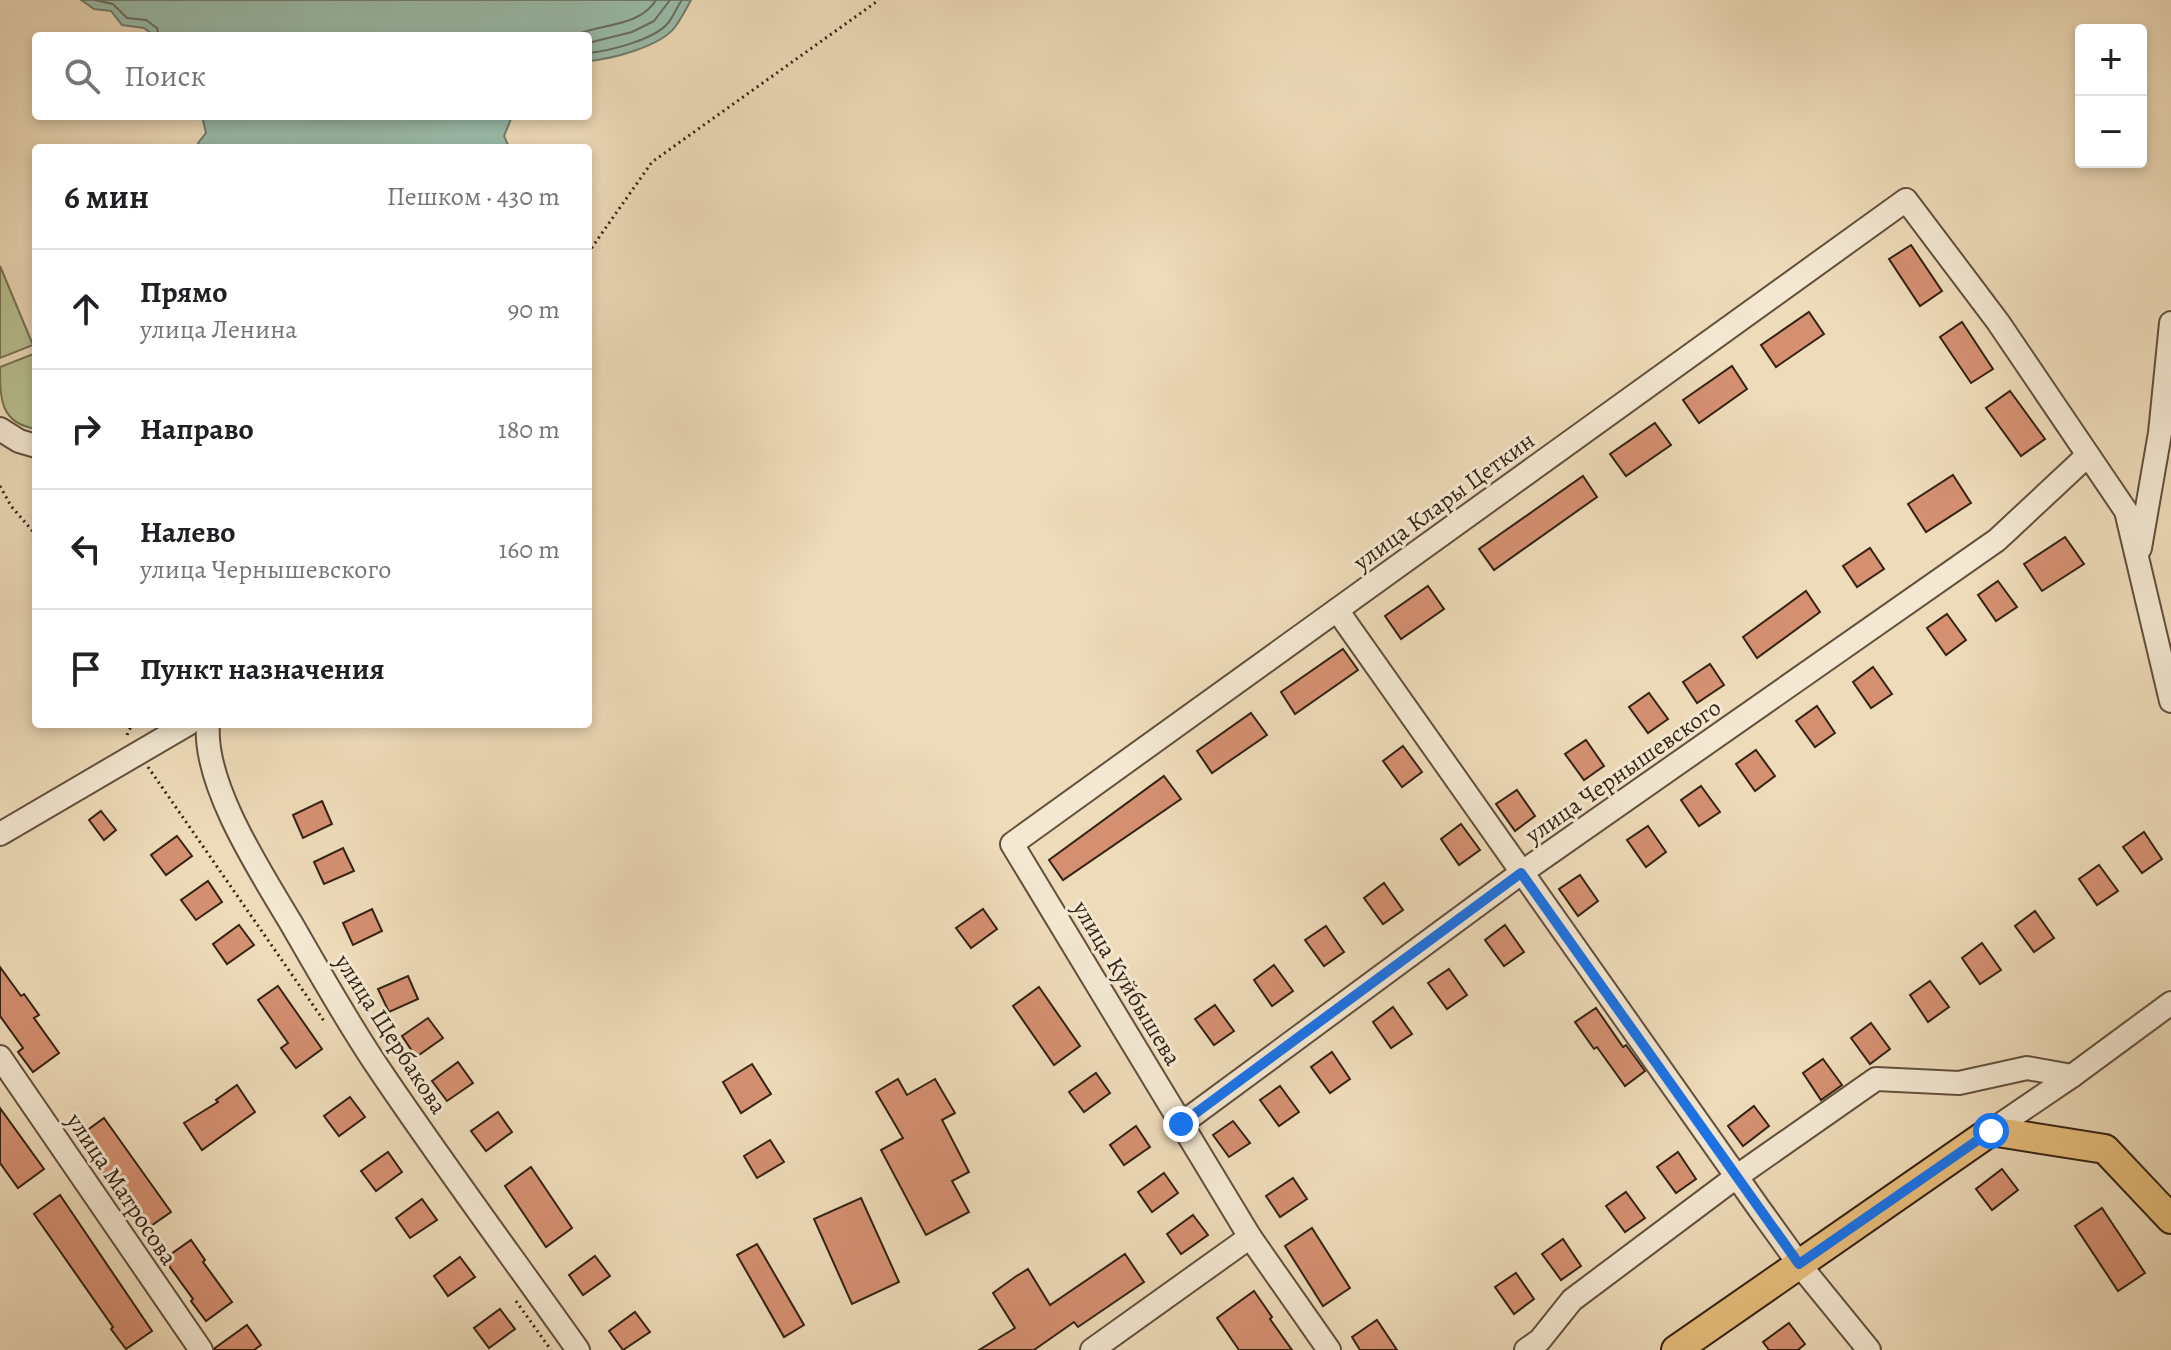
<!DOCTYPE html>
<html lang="ru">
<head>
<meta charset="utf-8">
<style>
	body { margin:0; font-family:Alegreya,serif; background:#f6f6f6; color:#202124 }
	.controls { position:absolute; right:24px; top:24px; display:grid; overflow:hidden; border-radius:8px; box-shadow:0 4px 12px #0003 }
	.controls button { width:72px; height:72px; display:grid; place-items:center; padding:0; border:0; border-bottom:2px solid #e0e0e0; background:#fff; color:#202124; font:40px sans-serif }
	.stop { position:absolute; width:24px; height:24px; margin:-18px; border:6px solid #1a73e8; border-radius:50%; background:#fff }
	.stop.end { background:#1a73e8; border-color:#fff; box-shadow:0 2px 8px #0008 }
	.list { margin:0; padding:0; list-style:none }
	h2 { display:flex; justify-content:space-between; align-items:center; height:104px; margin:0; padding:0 32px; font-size:34px }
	h2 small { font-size:26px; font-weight:400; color:#757577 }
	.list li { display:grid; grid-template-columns:52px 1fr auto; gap:24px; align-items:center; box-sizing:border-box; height:120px; padding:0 32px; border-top:2px solid #e0e0e0 }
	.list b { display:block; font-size:30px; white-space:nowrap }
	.list p { margin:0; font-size:26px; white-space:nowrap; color:#757577 }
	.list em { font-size:26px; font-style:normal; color:#757577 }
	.icon { flex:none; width:44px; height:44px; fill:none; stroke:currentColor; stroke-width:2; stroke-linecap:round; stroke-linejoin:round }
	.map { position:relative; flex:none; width:2171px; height:1350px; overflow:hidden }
	.search { position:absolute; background:#fff; box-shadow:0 4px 12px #0003; left:32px; top:32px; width:560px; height:88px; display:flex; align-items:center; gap:20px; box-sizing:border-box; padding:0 28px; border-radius:8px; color:#757577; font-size:30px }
	.panel { position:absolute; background:#fff; box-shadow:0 4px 12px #0003; left:32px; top:144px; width:560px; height:584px; border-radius:8px }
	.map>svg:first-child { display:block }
	.green { fill:#b8c090; stroke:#767152; stroke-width:2 }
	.water { fill:#9abcab; stroke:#717e6f; stroke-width:2 }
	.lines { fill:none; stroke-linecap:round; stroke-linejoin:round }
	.shore { stroke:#676f60; stroke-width:2 }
	.building { fill:#d59072; stroke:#342214; stroke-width:2 }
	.minor-casing { stroke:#62503d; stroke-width:26 }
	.major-casing { stroke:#342214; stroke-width:32 }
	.path { stroke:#342214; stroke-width:3; stroke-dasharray:2 4; stroke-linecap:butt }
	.minor { stroke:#f4e8d2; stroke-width:22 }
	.major { stroke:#e7be7c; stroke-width:28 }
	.route { stroke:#1a73e8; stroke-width:10 }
	.labels { text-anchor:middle; stroke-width:6; stroke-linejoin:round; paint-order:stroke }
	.street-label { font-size:24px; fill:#342214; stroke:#f4e8d2 }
</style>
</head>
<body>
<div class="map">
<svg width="2171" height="1350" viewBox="0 0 2171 1350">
	<rect width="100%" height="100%" fill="#eedbb9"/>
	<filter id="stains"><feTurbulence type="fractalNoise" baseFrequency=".0025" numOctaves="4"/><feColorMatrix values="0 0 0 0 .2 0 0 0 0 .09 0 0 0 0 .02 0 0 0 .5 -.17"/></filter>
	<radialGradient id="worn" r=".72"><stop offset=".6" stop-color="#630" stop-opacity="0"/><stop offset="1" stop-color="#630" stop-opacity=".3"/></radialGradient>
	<g class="green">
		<polygon points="0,266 33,345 0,358"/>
		<path d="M36 353V429C0 423 0 399 0 367Z"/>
	</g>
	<g class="water">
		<path d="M81 0H691C686 9 681 19 675 27 660 47 611 59 588 61V36H155L144 28 122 25 111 11 94 9Z"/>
		<polygon points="202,116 515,116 511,119 504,136 508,145 506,148 202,148 198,143 206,133"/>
	</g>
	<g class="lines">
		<g class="shore">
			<polyline points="95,0 113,4 127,18 146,20 157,28 159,36"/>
			<path d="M573 36C599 23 639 28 656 0"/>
			<polyline points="588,43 632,32 654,21 670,0"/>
			<path d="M588 53C609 51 654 40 668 23 673 17 677 7 682 0"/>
		</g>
	</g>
	<g class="building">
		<polygon points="1911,245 1942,291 1920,306 1889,259"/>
		<polygon points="1809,312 1824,334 1776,367 1761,345"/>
		<polygon points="1962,322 1993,369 1971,383 1940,337"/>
		<polygon points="1732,366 1747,389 1699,423 1683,400"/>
		<polygon points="2010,391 2045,439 2021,456 1986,408"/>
		<polygon points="1655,423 1671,445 1626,476 1610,454"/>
		<polygon points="1953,475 1971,503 1926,532 1908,504"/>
		<polygon points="1583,476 1597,497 1494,570 1479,549"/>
		<polygon points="2065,537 2084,564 2042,591 2024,564"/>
		<polygon points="1870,548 1884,569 1857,587 1843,566"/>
		<polygon points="1998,581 2017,607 1996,621 1978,595"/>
		<polygon points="1428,586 1444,609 1401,639 1385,616"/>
		<polygon points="1806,591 1820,612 1757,658 1743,637"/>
		<polygon points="1947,614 1966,640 1946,655 1927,628"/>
		<polygon points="1343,649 1358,670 1295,714 1281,692"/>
		<polygon points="1710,664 1724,685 1697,703 1683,682"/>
		<polygon points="1873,667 1892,694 1871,708 1853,682"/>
		<polygon points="1649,693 1668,719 1648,733 1629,707"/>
		<polygon points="1817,706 1835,733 1815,747 1796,721"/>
		<polygon points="1251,713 1267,735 1212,773 1197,751"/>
		<polygon points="1586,740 1604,766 1584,780 1565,754"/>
		<polygon points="1403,746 1422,772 1402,787 1383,761"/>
		<polygon points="1756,750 1775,776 1755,791 1736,764"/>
		<polygon points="1164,776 1181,799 1063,880 1049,860"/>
		<polygon points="1701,786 1720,812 1699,826 1681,800"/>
		<polygon points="1517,790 1535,816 1515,831 1496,804"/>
		<polygon points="322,801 332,824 303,838 293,815"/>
		<polygon points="101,811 116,830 104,840 89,820"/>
		<polygon points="1461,824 1480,850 1459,865 1441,839"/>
		<polygon points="1648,826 1666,852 1646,867 1627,840"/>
		<polygon points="2144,832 2162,859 2142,873 2123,847"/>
		<polygon points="177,836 192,856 166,875 151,855"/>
		<polygon points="343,848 354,871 324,884 314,862"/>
		<polygon points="2099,865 2118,891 2097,905 2079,879"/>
		<polygon points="1580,875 1598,901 1578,916 1559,889"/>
		<polygon points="208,881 222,902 196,920 181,900"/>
		<polygon points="1384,883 1403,910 1383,924 1364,898"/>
		<polygon points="372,909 382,931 353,945 343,923"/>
		<polygon points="983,909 997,929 971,948 956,928"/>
		<polygon points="2035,911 2054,938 2034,952 2015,926"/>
		<polygon points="239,925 254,945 227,964 213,944"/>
		<polygon points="1505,925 1524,952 1504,966 1485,940"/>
		<polygon points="1326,926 1344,952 1324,966 1305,940"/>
		<polygon points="1982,943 2001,970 1980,984 1962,958"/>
		<polygon points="1274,965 1293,991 1272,1006 1254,980"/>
		<polygon points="0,967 21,996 24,994 39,1015 34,1018 59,1053 33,1072 18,1052 23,1048 0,1016"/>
		<polygon points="1449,969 1467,995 1447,1009 1428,983"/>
		<polygon points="408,976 418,999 389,1012 378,989"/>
		<polygon points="1930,981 1949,1007 1928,1022 1910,995"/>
		<polygon points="278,986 322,1049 296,1068 281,1048 288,1043 258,1000"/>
		<polygon points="1039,987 1080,1046 1054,1065 1013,1006"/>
		<polygon points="1215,1005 1234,1031 1214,1045 1195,1019"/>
		<polygon points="1393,1007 1412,1034 1391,1048 1373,1022"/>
		<polygon points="1596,1008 1623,1047 1626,1045 1645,1071 1625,1086 1597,1047 1594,1049 1575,1022"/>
		<polygon points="428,1018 443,1038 416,1057 402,1036"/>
		<polygon points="1871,1023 1890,1049 1870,1064 1851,1038"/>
		<polygon points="1332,1052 1350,1079 1330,1093 1311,1067"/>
		<polygon points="1823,1059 1842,1085 1821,1100 1803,1073"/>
		<polygon points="458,1062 473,1083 447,1101 432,1081"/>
		<polygon points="752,1064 771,1094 741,1113 723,1082"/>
		<polygon points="1096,1073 1110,1093 1084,1112 1069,1092"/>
		<polygon points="898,1079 907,1095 935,1079 955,1113 942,1120 969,1172 952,1181 969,1212 926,1235 881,1150 903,1138 876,1092"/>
		<polygon points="237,1085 255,1112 202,1150 184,1123 218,1102 216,1100"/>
		<polygon points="1280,1086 1299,1112 1279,1126 1260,1100"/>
		<polygon points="350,1097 365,1117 339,1136 324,1116"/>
		<polygon points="1754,1106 1769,1126 1743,1146 1728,1126"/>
		<polygon points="0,1108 44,1169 18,1188 0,1163"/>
		<polygon points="498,1112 512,1132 486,1151 471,1131"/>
		<polygon points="104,1118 171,1212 145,1230 78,1137"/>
		<polygon points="1233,1121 1250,1143 1229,1157 1213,1135"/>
		<polygon points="1136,1126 1150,1147 1124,1165 1110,1145"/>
		<polygon points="770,1140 784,1162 757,1178 744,1156"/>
		<polygon points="388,1152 402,1172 376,1191 361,1171"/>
		<polygon points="1678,1152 1696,1179 1676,1193 1657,1167"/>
		<polygon points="531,1167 572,1228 546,1247 505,1186"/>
		<polygon points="2002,1169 2018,1190 1992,1210 1976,1189"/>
		<polygon points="1164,1173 1178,1193 1152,1212 1138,1192"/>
		<polygon points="1293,1178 1307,1199 1280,1217 1266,1196"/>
		<polygon points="1626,1192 1645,1218 1625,1232 1606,1206"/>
		<polygon points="60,1195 152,1331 126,1349 111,1329 113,1327 34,1214"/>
		<polygon points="861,1198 899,1282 852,1304 814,1219"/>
		<polygon points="422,1199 437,1220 410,1238 396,1218"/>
		<polygon points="2102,1208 2145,1273 2118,1291 2075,1226"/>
		<polygon points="1193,1215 1208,1235 1181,1254 1167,1234"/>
		<polygon points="1312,1228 1350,1288 1323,1306 1285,1246"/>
		<polygon points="1563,1239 1581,1266 1561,1280 1542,1254"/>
		<polygon points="191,1240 205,1260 203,1262 232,1302 206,1321 191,1301 193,1299 164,1259"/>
		<polygon points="757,1244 804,1325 784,1337 737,1255"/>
		<polygon points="1125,1254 1144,1282 1078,1327 1074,1322 1034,1350 979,1350 1015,1328 993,1293 1015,1277 1028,1269 1050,1305"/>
		<polygon points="595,1256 610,1276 583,1295 569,1275"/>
		<polygon points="460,1257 475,1277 448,1296 434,1276"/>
		<polygon points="1516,1273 1534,1299 1514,1314 1495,1287"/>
		<polygon points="1254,1291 1272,1317 1270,1319 1292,1350 1239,1350 1217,1318"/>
		<polygon points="500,1309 515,1329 489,1348 474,1328"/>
		<polygon points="635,1312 650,1332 623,1350 609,1331"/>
		<polygon points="1377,1320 1397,1350 1360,1350 1352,1337"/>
		<polygon points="1789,1323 1805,1344 1798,1350 1769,1350 1763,1342"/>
		<polygon points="247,1325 261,1345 254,1350 215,1350 215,1348"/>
	</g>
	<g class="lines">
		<defs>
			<g id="minor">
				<polyline points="0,429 19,441 36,446"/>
				<polyline points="2140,548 2160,433 2171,323"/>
				<polyline points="1337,610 1758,1207 1799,1264 1869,1350"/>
				<path d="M208 724C203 784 260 871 291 923 318 970 345 1018 375 1063 440 1160 510 1254 578 1350"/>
				<polyline points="0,834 188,724"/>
				<polyline points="0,1057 201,1350"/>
				<polyline points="1181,1124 1521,873 1997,540 2088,455"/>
				<polyline points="1991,1131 2072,1076 2171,1003"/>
				<polyline points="1092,1350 1250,1237"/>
				<polyline points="1329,1350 1250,1237 1012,844 1906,200 1998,322 2126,511 2171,701"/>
				<polyline points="1526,1350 1540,1340 1572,1300 1736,1177 1876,1079 1959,1083 2027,1068 2072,1076"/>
			</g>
			<polyline id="major" points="1676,1350 1991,1131 2105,1149 2171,1219"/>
		</defs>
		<use href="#minor" class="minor-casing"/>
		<use href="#major" class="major-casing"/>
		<g class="path">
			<polyline points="588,253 652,162 879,0"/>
			<polyline points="0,486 11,506 36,535"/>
			<polyline points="127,735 132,724"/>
			<polyline points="148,767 324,1021"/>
			<polyline points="516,1301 551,1350"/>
		</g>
		<use href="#minor" class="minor"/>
		<use href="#major" class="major"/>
	</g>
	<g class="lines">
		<polyline class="route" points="1181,1124 1521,873 1799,1264 1991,1131"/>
	</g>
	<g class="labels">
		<g class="street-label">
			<text transform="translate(1444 501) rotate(-36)" y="8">улица Клары Цеткин</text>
			<text transform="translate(1623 771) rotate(-35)" y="8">улица Чернышевского</text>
			<text transform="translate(1127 983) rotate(59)" y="8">улица Куйбышева</text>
			<text transform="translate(391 1034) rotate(57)" y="8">улица Щербакова</text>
			<text transform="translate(122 1189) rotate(56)" y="8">улица Матросова</text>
		</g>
	</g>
	<rect width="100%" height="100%" filter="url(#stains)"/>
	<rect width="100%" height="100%" fill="url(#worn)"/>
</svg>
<div class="controls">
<button>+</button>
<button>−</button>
</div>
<div class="stop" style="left:1991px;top:1131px"></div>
<div class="stop end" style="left:1181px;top:1124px"></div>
<div class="search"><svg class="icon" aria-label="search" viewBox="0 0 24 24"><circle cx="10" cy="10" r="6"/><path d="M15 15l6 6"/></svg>Поиск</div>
<section class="panel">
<h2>6 мин<small>Пешком · 430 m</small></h2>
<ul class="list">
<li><svg class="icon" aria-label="ahead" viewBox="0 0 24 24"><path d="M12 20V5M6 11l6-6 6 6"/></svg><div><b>Прямо</b><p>улица Ленина</p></div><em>90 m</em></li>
<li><svg class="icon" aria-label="right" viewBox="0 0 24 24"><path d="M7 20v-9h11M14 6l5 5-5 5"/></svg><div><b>Направо</b></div><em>180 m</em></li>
<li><svg class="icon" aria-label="left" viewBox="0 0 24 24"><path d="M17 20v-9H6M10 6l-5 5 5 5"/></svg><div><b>Налево</b><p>улица Чернышевского</p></div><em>160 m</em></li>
<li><svg class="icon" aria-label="arrive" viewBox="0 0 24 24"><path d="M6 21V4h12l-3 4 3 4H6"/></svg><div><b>Пункт назначения</b></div></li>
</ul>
</section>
</div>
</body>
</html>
